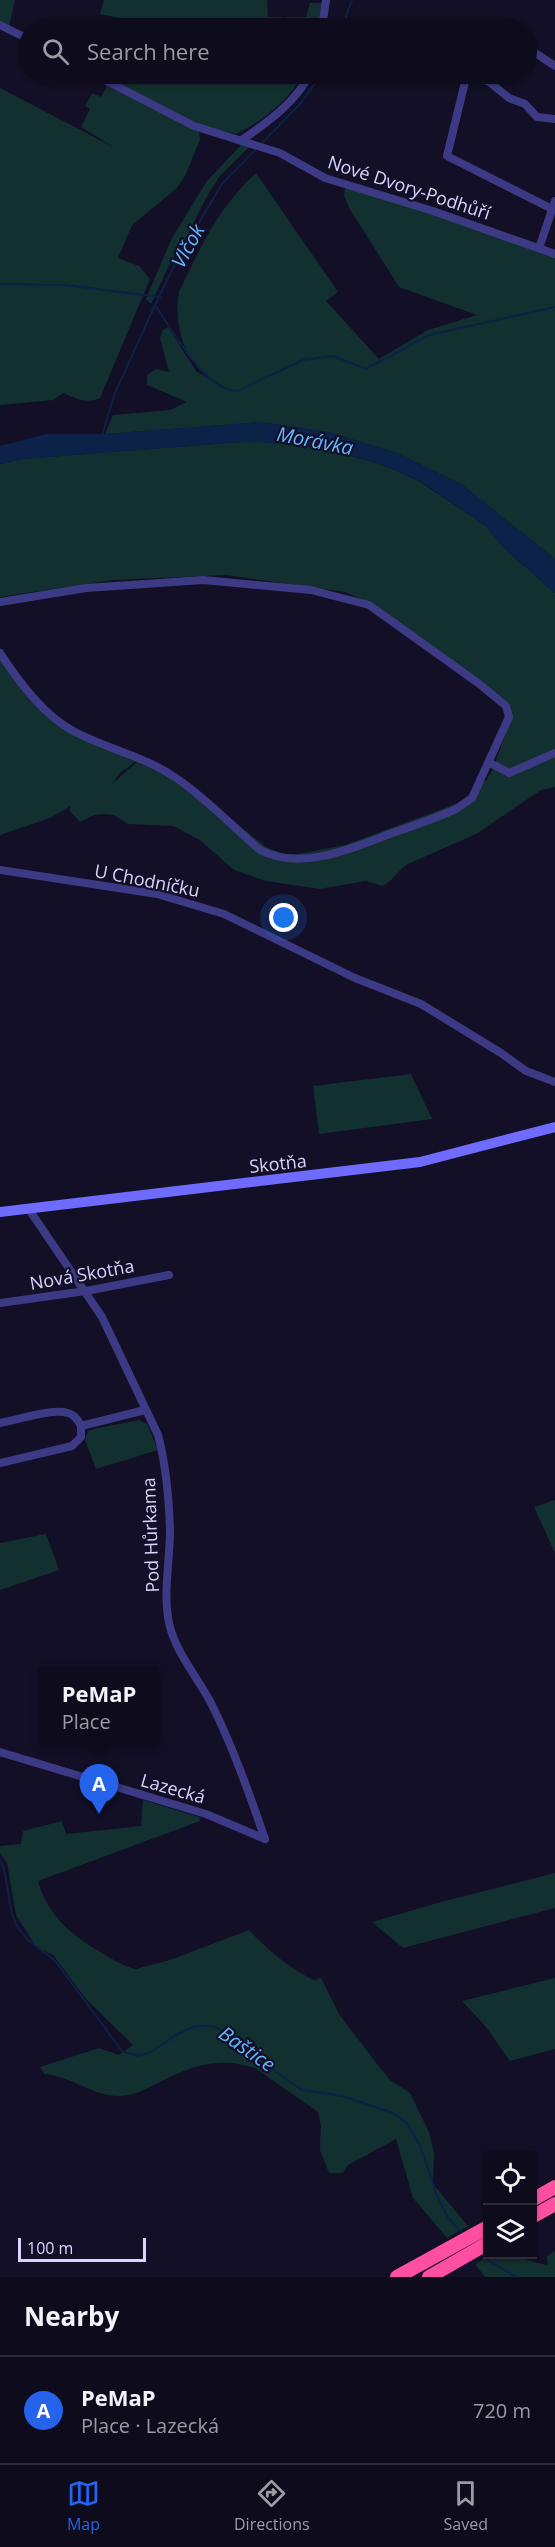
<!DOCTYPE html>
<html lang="en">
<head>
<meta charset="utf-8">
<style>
	body { margin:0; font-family:"Open Sans",sans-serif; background:#171425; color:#f1f3f6 }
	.controls { position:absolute; right:18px; bottom:18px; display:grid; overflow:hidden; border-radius:0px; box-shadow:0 2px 4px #0004 }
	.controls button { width:54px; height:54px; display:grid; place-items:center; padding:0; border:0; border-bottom:2px solid #2e2b3b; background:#0e0b1c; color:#f1f3f6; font:30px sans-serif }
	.scale { position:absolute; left:18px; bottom:15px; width:128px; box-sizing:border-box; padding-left:6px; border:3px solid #d9d4ff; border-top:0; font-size:16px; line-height:21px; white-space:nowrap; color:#d9d4ff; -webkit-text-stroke:4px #130f26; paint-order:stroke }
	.you { position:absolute; left:284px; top:918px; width:21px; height:21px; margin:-15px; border:4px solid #fff; border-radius:50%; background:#1a73e8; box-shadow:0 0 0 9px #1a73e833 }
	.badge { display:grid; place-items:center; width:39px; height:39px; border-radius:50%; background:#2563eb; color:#fff; font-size:20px; font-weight:700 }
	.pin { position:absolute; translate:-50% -50px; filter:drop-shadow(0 2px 3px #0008) }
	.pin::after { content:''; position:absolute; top:32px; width:21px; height:18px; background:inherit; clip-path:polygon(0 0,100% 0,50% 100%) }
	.popup { position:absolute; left:39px; top:1667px; width:120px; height:78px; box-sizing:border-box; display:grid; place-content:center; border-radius:0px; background:#0e0b1c; filter:drop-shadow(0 2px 4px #0005); font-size:20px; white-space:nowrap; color:#9b9ba3 }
	.popup b { font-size:22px; color:#f1f3f6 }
	.popup::after { content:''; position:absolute; left:50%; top:100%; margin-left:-12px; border:12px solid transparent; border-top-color:#0e0b1c }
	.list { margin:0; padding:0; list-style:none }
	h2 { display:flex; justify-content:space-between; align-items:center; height:78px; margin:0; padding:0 24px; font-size:26px }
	h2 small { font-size:20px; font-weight:400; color:#9b9ba3 }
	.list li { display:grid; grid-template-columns:39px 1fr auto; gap:18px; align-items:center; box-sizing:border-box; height:108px; padding:0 24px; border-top:2px solid #2e2b3b }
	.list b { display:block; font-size:22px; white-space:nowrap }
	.list p { margin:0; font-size:20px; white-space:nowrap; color:#9b9ba3 }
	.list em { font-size:20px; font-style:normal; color:#9b9ba3 }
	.icon { flex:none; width:33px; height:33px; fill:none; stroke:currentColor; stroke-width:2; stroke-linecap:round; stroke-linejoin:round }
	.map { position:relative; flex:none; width:555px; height:2277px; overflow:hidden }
	.search { position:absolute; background:#0e0b1c; box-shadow:0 2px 4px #0004; left:18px; right:18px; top:18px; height:66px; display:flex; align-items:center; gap:15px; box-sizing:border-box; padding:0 21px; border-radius:33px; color:#9b9ba3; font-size:22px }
	.sheet { height:186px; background:#0e0b1c }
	nav { display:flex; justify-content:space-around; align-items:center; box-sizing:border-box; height:84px; border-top:2px solid #2e2b3b; background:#0e0b1c; font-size:16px; color:#9b9ba3 }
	nav a { display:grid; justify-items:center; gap:3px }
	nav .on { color:#2563eb }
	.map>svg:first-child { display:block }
	.green { fill:#12302f }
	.water { fill:#0c2248 }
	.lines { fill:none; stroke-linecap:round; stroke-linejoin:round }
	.stream { stroke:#0c2248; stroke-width:2 }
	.street { stroke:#3d3a85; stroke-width:8 }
	.secondary { stroke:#6f6bff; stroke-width:10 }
	.highway { stroke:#ff4fa3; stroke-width:14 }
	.labels { text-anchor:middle; stroke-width:4.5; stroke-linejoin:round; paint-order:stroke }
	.street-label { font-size:18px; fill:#d9d4ff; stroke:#130f26 }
	.water-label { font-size:20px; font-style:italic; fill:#62b6ff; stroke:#130f26 }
</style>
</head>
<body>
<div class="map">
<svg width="555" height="2277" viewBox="0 0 555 2277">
	<rect width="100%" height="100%" fill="#130f26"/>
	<g class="green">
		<polygon points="0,0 15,0 9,27 0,21"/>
		<polygon points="104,0 267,0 268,17 283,17 282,28 122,28 124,19 100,14"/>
		<polygon points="310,3 322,3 319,28 285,25 286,17 306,17"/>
		<path d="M97 74H304C287 101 265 120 236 134L195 124Z"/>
		<path d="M107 86 199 132 200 140 185 176 177 188 132 225 118 258 139 266 150 279 100 398C86 404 77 399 63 393L53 400 0 405V88L115 148 81 127 90 109 85 106 92 93 101 97Z"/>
		<polygon points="242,144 249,147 219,177 206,198 184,242 171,261 151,304 146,299 147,296 172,238 207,181"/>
		<path d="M256 173 338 292 326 301 379 359 428 330 477 315 399 287 349 208 344 195 345 187 430 213 555 256V559L462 485 397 453 328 432 261 422 105 434 113 415 170 410 187 402 147 385V375L156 369 169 372 160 338 163 330 168 327 196 371 230 392C221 384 209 379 200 370 181 351 174 318 179 292 200 248 219 206 256 173Z"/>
		<path d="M253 441 322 448 380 464 419 481 486 526 505 549 555 593V787L541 790 476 834 408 864C397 871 392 882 382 886L366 881 319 889 266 881 234 870 201 841 174 826 128 824 114 815 105 814 94 815 80 822 69 810 71 806 50 818 0 835V658L56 722 135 762 120 773 112 784 137 762 189 785 266 847 283 854H298L345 845 461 802 469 796 487 779 493 769 511 719V707L361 599 345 592 226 575 113 580 0 597V464L22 459Z"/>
		<polygon points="411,1074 432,1119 319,1134 313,1086"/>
		<polygon points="139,1420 147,1424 158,1450 96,1469 85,1440 88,1431 98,1428"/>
		<polygon points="555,1500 555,1553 534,1507"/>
		<polygon points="46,1534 59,1570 0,1590 0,1543"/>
		<path d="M143 1800 199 1817 200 1821 38 1881C48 1916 71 1935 102 1953 112 1959 125 1967 136 1969L170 1960 249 1930C268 1950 289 1968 314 1980L321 1978 339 2014 377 2064 390 2080 410 2093 429 2132 434 2153 433 2184 468 2226 447 2238 413 2198 396 2139 348 2165 343 2173H329L320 2150 321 2126 318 2112 255 2068C218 2056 191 2066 158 2083 146 2089 133 2096 119 2096 92 2096 71 2076 44 2074L40 2067 99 2048 119 2055 133 2045 86 1999 54 1956 35 1945 26 1931 16 1915 7 1863 0 1853V1846L21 1844 23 1831 62 1821 66 1834 141 1826Z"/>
		<polygon points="555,1873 555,1908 403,1948 372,1922 441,1902"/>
		<polygon points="555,1978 555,2049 510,2061 486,2027 462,2001"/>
		<path d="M555 2251V2277H485L475 2264C509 2244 516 2260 548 2265L547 2256Z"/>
	</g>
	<polygon class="water" points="261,422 328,432 397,453 462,485 555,559 555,593 505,549 486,526 420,481 380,464 322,448 253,441 22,459 0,464 0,446 46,434 105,434"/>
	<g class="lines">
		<g class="stream">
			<polyline points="342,28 352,0"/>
			<polyline points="0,284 65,285 160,297"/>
			<path d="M155 305C173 330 204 391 237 391L303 360 333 356 366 369 429 335 555 307"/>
			<polyline points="102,435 115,393 155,305 179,256 222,184 300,104 322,74"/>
			<path d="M0 1859C10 1879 6 1905 16 1924 28 1946 43 1948 57 1963L122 2051 138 2056 151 2052 176 2035 195 2026H213L243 2042 269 2067 302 2090 343 2096 393 2113 407 2123 420 2146 438 2198 448 2218 463 2234"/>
			<polyline points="482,2253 488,2260 516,2277"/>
		</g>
		<g class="street">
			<polyline points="0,25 28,39"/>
			<polyline points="322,28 326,0"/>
			<polyline points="481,28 495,28"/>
			<polyline points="526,47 555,66"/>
			<polyline points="93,74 194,126 280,153 325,178 433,211 555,254"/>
			<polyline points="467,74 447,156 552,209"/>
			<polyline points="466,77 488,81 509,98 525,104 537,117 555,119"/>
			<path d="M242 140C269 121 295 103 310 74"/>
			<polyline points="539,248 555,201"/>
			<path d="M0 602 86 588 203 580 311 590 369 605 478 683 506 706 509 717 472 798 456 809C436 818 416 825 395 832 355 847 302 872 260 850 233 827 206 798 176 778 146 757 108 749 75 732 44 716 19 682 0 653"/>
			<polyline points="490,763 509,773 555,753"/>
			<polyline points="0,870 157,894 224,914 355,978 421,1004 501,1053 526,1071 555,1082"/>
			<path d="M28 1208 102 1317 158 1435C166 1465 169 1499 170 1530 170 1562 162 1596 170 1627 177 1654 198 1678 211 1703 233 1747 249 1793 265 1839"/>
			<polyline points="0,1303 86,1291 169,1275"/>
			<path d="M0 1423C17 1420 53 1408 68 1413 75 1415 78 1420 81 1426L145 1410"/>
			<polyline points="0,1463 72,1446 81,1437 81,1426"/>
			<polyline points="0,1752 206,1814 265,1839"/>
		</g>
		<polyline class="secondary" points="0,1212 420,1162 555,1127"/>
		<g class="highway">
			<polyline points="532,2200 555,2187"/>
			<polyline points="532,2217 555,2204"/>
			<polyline points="397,2277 488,2227"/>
			<polyline points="429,2277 488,2243"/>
		</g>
	</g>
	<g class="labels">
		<g class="street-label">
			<text transform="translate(409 188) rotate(18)" y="6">Nové Dvory-Podhůří</text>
			<text transform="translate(147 881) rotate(11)" y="6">U Chodníčku</text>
			<text transform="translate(278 1164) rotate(-6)" y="6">Skotňa</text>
			<text transform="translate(82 1275) rotate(-10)" y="6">Nová Skotňa</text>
			<text transform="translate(151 1535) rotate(-92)" y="6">Pod Hůrkama</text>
			<text transform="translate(173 1789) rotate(16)" y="6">Lazecká</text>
		</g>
		<g class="water-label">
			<text transform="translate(188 246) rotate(-61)" y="7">Vlčok</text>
			<text transform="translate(315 441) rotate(11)" y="7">Morávka</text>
			<text transform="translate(247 2049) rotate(35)" y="7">Baštice</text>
		</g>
	</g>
</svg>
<div class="controls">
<button><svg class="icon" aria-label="locate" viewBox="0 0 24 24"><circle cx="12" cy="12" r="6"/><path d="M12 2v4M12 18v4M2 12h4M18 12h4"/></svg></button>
<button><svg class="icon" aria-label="layers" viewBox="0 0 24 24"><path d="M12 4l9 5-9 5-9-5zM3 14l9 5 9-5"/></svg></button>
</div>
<div class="scale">100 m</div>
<div class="you"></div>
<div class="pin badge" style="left:99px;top:1814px">A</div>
<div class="popup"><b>PeMaP</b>Place</div>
<div class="search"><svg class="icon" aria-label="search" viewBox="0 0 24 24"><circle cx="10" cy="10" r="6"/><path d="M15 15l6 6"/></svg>Search here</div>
</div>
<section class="sheet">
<h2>Nearby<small></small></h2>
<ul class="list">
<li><span class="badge">A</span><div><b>PeMaP</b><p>Place · Lazecká</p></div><em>720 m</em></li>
</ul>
</section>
<nav>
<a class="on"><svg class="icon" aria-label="map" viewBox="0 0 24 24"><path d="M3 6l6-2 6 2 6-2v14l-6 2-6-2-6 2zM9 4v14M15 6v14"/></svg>Map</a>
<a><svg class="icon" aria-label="directions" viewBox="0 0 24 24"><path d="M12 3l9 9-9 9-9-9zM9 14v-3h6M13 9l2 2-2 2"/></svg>Directions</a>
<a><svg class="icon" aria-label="saved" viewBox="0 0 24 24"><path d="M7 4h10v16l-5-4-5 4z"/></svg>Saved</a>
</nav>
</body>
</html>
